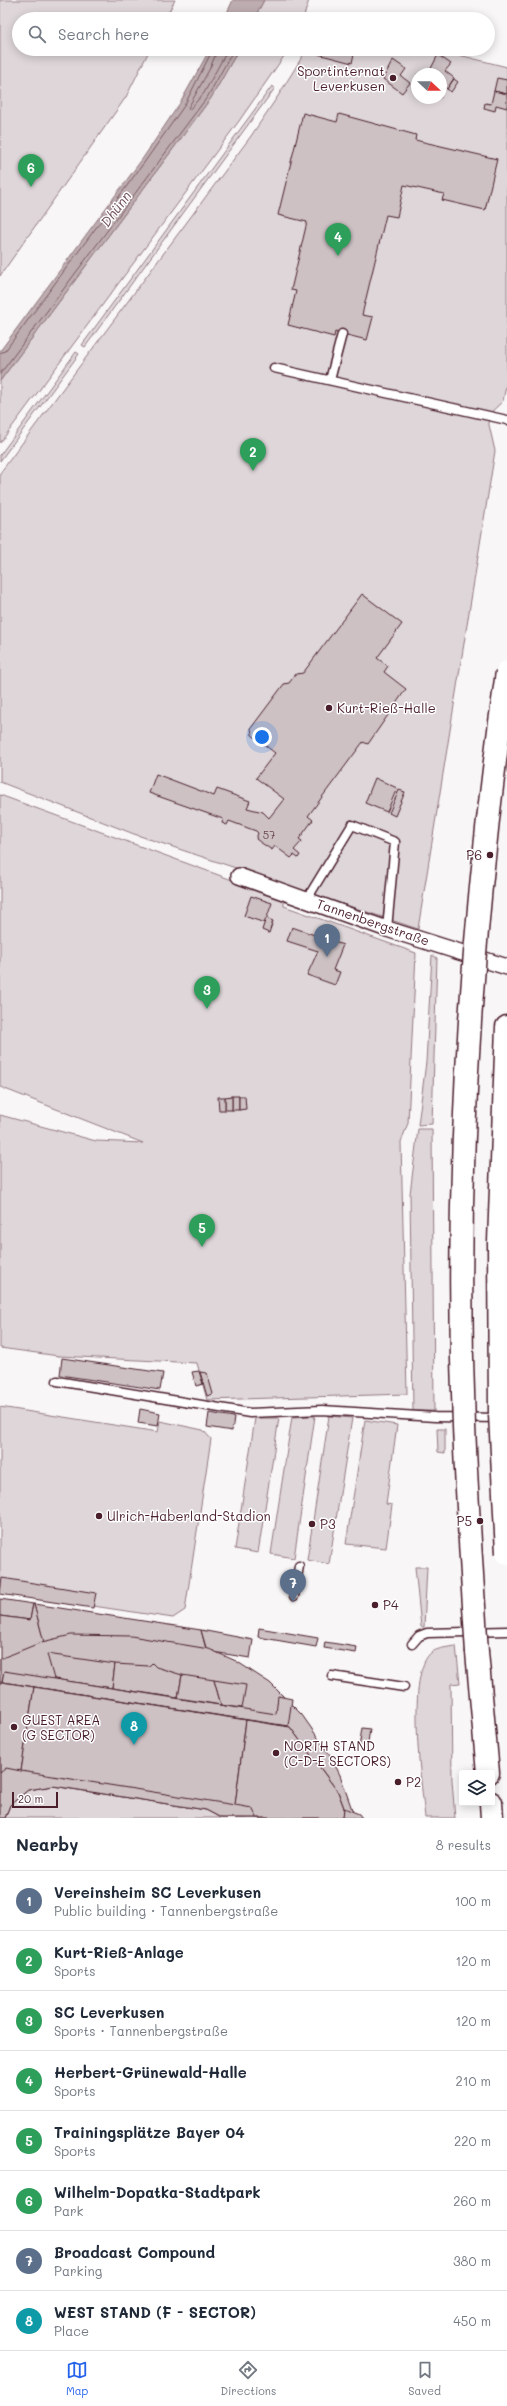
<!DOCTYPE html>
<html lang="en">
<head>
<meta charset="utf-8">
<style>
	body { margin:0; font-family:Mali,sans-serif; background:#f6f6f7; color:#1f2937 }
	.controls { position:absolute; right:12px; bottom:12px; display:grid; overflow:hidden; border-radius:4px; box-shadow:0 2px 10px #0003 }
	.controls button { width:36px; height:36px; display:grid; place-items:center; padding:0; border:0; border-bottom:1px solid #e0e1e3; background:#fff; color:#1f2937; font:20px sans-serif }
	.compass { position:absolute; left:411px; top:68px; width:36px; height:36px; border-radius:50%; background:#fff; box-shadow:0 2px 10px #0003; rotate:112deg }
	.scale { position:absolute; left:12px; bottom:10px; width:46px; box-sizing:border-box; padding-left:4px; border:2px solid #4a1f2b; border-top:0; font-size:11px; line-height:14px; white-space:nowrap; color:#4a1f2b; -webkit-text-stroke:3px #fff; paint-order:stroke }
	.you { position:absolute; left:262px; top:737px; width:14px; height:14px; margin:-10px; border:3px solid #fff; border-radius:50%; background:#1a73e8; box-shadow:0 0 0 6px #1a73e833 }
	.badge { display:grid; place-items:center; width:26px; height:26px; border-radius:50%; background:#2563eb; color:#fff; font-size:13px; font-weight:700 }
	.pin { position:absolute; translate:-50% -33px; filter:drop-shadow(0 1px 2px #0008) }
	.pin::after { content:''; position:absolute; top:21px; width:14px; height:12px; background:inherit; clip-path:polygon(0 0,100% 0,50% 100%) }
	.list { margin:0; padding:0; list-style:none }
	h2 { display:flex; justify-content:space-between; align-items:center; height:52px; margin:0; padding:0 16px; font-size:17px }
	h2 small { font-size:13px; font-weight:400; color:#747a83 }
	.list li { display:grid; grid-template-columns:26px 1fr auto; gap:12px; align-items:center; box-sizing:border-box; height:60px; padding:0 16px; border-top:1px solid #e0e1e3 }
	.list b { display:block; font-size:15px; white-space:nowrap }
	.list p { margin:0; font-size:13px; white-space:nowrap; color:#747a83 }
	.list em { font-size:13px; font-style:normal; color:#747a83 }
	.icon { flex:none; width:22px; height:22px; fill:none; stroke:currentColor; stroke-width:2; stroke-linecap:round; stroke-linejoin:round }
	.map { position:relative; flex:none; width:507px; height:1818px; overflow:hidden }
	.search { position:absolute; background:#fff; box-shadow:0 2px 10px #0003; left:12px; right:12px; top:12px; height:44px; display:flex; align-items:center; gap:10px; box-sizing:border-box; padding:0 14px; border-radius:22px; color:#747a83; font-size:15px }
	.sheet { height:532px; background:#fff }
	nav { display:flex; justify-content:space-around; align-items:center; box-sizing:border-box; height:56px; border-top:1px solid #e0e1e3; background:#fff; font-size:11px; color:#747a83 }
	nav a { display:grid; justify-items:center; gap:2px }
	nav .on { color:#2563eb }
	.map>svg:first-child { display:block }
	.green { fill:#ded6d9; stroke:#947a82; fill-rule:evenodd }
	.water { fill:#bdadb0; stroke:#8f747b }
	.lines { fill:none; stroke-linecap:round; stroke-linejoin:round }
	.shore { stroke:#785860; stroke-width:1 }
	.building { fill:#cdc1c4; stroke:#4a1f2b }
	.lane-casing { stroke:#4a1f2b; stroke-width:11 }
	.street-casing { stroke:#4a1f2b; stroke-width:18 }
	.highway-casing { stroke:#4a1f2b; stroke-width:25 }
	.lane { stroke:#fff; stroke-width:8 }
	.street { stroke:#fff; stroke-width:15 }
	.highway { stroke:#fff; stroke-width:22 }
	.highway-bridge-casing { stroke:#4a1f2b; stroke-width:25; stroke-linecap:butt }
	.highway-bridge { stroke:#fff; stroke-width:22 }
	.poi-dot { fill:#4a1f2b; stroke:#fff; stroke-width:1.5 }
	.labels { text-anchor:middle; stroke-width:3; stroke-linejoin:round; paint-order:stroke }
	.number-label { font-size:11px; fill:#6b4851 }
	.poi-label { font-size:13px; fill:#4a1f2b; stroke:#fff; text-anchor:start }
	.street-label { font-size:13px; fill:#4a1f2b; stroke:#fff }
	.water-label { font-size:14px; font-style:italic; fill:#72515a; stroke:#fff }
</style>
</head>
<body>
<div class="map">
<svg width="507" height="1818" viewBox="0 0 507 1818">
	<rect width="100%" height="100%" fill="#f8f6f7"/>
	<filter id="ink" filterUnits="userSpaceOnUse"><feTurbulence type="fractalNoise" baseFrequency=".025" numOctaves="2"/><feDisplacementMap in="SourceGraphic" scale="8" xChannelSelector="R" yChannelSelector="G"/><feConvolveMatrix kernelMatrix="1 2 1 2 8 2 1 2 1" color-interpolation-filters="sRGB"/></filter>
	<g filter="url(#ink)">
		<g class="green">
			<polygon points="0,0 175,0 165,19 19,19 19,49 150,49 126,97 0,276"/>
			<polygon points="264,0 309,0 303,19 254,19"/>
			<polygon points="239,49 289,49 239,121 0,443 0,381 211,98"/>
			<path d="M307 49H435L507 67V381L503 401 487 416 495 451 418 929 134 834 0 782V473L251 136 278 96ZM417 74H441V98H417Z"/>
			<polygon points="272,86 275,88 85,347 82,345"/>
			<polygon points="76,352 79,354 0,461 0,455"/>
			<polygon points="0,795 284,899 284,906 416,953 408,1123 401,1142 407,1394 207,1400 197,1363 59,1356 0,1348 0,1115 96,1141 143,1143 0,1087"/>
			<polygon points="432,955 437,958 432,1124 418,1125 426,1062"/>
			<polygon points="418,1129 432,1129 434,1411 413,1411 410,1194"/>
			<polygon points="0,1407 158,1432 160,1421 203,1430 211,1439 185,1610 173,1618 0,1592"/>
			<polygon points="315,1416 294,1558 271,1554 292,1417"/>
			<polygon points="329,1416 352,1418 329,1564 307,1560"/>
			<polygon points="255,1418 279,1418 258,1553 235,1549"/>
			<polygon points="365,1420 397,1425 386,1504 392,1505 386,1548 346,1544"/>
			<polygon points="437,1429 445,1429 445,1453 438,1452"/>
			<polygon points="415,1567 427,1567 424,1627 421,1627"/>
			<path d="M456 1646 460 1683 451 1684 452 1780 455 1818H425C422 1786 405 1671 432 1652 438 1648 449 1647 456 1646Z"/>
			<polygon points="10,1779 247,1816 246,1818 4,1818"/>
		</g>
		<g class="water">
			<polygon points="233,0 264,0 254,19 224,19"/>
			<polygon points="210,49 239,49 211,98 0,381 0,351 143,158 180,103"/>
		</g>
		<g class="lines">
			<g class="shore">
				<polyline points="218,49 209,70 188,108 189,110 204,93 228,49"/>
				<polyline points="0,353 5,351 146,160 184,106 213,49"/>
				<polyline points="0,374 208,96 234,49"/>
			</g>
		</g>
		<g class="building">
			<polygon points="310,49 355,49 352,63 310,52"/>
			<polygon points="438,55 451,64 445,71 454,78 447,89 441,85 441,74 428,74"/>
			<polygon points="393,60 406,69 401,76 410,83 402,93 383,79"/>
			<polygon points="497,78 507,80 507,94 494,91"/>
			<polygon points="454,79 458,82 451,92 447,89"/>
			<polygon points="494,91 507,94 507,108 496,105 495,111 484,108 485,103 491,104"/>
			<polygon points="303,113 337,122 339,114 416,135 415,140 497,159 485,210 442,200 444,194 404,185 397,217 386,215 362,315 373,317 367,340 335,332 334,337 288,325 296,291 291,290 307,222 278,215"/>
			<polygon points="362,594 402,624 377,658 388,666 384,672 406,689 368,744 363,742 308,816 313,820 299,839 302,841 294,850 300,855 298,858 294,855 291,858 275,846 272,850 260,842 256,839 258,833 256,831 229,821 227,825 222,823 223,819 149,793 156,774 214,796 217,789 250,801 247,808 263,812 269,818 284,799 256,778 275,753 252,735 251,728 284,684 289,683 296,674 303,673"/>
			<polygon points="375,778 397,788 387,812 365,803"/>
			<polygon points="399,790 405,792 395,816 389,813"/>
			<polygon points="251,896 272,903 265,923 244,916"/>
			<polygon points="266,918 273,921 269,933 262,930"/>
			<polygon points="292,927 343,945 333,970 340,972 335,985 307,975 318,951 287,941"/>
			<rect x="232" y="1096" width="7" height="14"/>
			<polygon points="232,1096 232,1110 225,1110 225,1097"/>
			<polygon points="239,1096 245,1096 246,1109 239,1110"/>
			<polygon points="218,1097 225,1097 225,1110 219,1110"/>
			<polygon points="62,1358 163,1373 160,1390 60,1375"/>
			<polygon points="199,1371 203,1384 196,1386 192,1372"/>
			<polygon points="200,1372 207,1373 213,1394 207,1396"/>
			<polygon points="140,1409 160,1413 158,1426 138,1423"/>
			<polygon points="209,1413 234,1417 232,1431 207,1427"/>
			<polygon points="2,1578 96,1593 93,1608 0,1594"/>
			<polygon points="0,1599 33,1604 30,1620 0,1616"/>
			<polygon points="33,1604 34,1604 54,1679 0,1671 0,1616 30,1620"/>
			<polygon points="34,1604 201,1630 214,1680 182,1675 156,1667 152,1663 149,1666 115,1664 47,1654"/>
			<polygon points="259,1628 318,1638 316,1647 258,1637"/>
			<polygon points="201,1630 253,1640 250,1658 207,1651"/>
			<polygon points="71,1635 131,1636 209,1649 236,1661 270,1683 302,1715 330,1755 340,1775 355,1818 221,1818 206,1810 53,1786 28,1790 10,1805 5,1818 0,1818 0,1659 42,1642"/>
			<polygon points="325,1642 357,1647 356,1653 324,1648"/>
			<polygon points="47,1654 115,1664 112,1688 54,1679"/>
			<polygon points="152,1663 156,1667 182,1675 178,1698 112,1688 115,1664 149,1666"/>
			<polygon points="4,1671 276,1714 278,1696 292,1699 288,1726 2,1682"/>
			<polygon points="182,1675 214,1680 221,1705 178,1698"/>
			<polygon points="214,1680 246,1685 242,1708 221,1705"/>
			<polygon points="2,1682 290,1727 338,1792 344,1808 343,1818 221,1818 206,1810 53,1786 28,1790 10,1805 5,1818 0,1818 0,1683"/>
			<polygon points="2,1682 34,1687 21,1771 6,1768 0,1773 0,1683"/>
			<polygon points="34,1687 246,1720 235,1805 21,1771"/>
			<polygon points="246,1720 290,1727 338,1792 344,1808 343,1818 257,1818 252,1808 235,1805"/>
			<polygon points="362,1728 370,1729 367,1749 359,1747"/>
			<polygon points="344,1808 359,1814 362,1818 343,1818"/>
		</g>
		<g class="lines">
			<defs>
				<g id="lane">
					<polyline points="274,368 507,420"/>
					<polyline points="330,380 342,334"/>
					<polyline points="307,899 352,825 395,842 387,929"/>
					<polyline points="57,1381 250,1413 322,1410 435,1417 499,1418"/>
					<polyline points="294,1596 299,1566"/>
					<polyline points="412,1644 419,1636 427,1633 507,1631"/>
					<polyline points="332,1676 404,1687"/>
				</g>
				<polyline id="street" points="239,876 387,929 507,967"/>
				<g id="highway">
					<polyline points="500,1414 499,1242 507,1027"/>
					<polyline points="477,1652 488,1773"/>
					<polyline points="491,1803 492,1818"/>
				</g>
			</defs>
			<use href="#lane" class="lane-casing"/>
			<use href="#street" class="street-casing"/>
			<use href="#highway" class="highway-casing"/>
			<use href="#lane" class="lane"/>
			<use href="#street" class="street"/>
			<use href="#highway" class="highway"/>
			<defs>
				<g id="highway-bridge">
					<polyline points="500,1414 507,1553"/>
					<path d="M477 1652C472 1577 467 1501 464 1426 454 1174 471 921 507 672"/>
				</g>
			</defs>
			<use href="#highway-bridge" class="highway-bridge-casing"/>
			<use href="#highway-bridge" class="highway-bridge"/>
		</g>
	</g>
	<g class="poi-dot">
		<circle cx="393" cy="78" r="4"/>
		<circle cx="329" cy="708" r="4"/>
		<circle cx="490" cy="855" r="4"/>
		<circle cx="99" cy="1516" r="4"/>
		<circle cx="480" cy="1521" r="4"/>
		<circle cx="312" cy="1524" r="4"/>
		<circle cx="375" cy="1605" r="4"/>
		<circle cx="14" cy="1727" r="4"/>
		<circle cx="276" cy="1753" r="4"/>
		<circle cx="398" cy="1782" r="4"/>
	</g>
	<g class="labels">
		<g class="number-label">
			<text x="269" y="839">57</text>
		</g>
		<g class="poi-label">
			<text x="385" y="76" text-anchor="end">Sportinternat<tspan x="385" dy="15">Leverkusen</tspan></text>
			<text x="337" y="713">Kurt-Rieß-Halle</text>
			<text x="482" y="860" text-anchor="end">P6</text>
			<text x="107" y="1521">Ulrich-Haberland-Stadion</text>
			<text x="472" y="1526" text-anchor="end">P5</text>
			<text x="320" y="1529">P3</text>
			<text x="383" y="1610">P4</text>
			<text x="22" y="1725">GUEST AREA<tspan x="22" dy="15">(G SECTOR)</tspan></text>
			<text x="284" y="1751">NORTH STAND<tspan x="284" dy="15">(C-D-E SECTORS)</tspan></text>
			<text x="406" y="1787">P2</text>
		</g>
		<g class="street-label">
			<text transform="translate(373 922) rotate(19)" y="5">Tannenbergstraße</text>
		</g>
		<g class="water-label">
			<text transform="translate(116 209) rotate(-53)" y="5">Dhünn</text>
		</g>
	</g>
</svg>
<div class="controls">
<button><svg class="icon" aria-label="layers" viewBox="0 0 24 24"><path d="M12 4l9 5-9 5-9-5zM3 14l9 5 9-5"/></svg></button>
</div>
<svg class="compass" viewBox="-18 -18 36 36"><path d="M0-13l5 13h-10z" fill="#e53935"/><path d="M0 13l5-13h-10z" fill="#747a83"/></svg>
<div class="scale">20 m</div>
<div class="you"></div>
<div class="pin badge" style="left:327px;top:957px;background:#5c6f8a">1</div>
<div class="pin badge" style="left:253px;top:471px;background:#2e9e5b">2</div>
<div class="pin badge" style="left:207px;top:1009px;background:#2e9e5b">3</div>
<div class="pin badge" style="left:338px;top:256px;background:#2e9e5b">4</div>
<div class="pin badge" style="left:202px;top:1247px;background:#2e9e5b">5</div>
<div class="pin badge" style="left:31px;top:187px;background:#2e9e5b">6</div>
<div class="pin badge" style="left:293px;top:1602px;background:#5c6f8a">7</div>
<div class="pin badge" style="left:134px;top:1745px;background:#0f9aa8">8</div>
<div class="search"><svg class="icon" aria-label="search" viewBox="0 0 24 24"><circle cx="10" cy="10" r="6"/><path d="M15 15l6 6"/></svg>Search here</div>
</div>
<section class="sheet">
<h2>Nearby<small>8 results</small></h2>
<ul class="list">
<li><span class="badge" style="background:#5c6f8a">1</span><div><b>Vereinsheim SC Leverkusen</b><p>Public building · Tannenbergstraße</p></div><em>100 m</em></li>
<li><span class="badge" style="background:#2e9e5b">2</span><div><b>Kurt-Rieß-Anlage</b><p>Sports</p></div><em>120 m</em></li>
<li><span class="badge" style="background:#2e9e5b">3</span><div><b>SC Leverkusen</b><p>Sports · Tannenbergstraße</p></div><em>120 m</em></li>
<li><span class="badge" style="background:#2e9e5b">4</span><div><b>Herbert-Grünewald-Halle</b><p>Sports</p></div><em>210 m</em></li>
<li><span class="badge" style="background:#2e9e5b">5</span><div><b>Trainingsplätze Bayer 04</b><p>Sports</p></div><em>220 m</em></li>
<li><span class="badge" style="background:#2e9e5b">6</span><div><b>Wilhelm-Dopatka-Stadtpark</b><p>Park</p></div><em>260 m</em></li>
<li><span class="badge" style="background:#5c6f8a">7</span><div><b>Broadcast Compound</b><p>Parking</p></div><em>380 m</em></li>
<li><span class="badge" style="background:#0f9aa8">8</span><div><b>WEST STAND (F - SECTOR)</b><p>Place</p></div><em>450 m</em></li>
</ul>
</section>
<nav>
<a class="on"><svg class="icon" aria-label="map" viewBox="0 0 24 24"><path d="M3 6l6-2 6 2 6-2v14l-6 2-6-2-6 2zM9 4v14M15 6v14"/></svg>Map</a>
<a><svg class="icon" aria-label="directions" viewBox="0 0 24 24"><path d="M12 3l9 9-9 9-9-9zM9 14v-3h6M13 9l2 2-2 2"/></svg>Directions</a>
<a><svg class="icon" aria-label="saved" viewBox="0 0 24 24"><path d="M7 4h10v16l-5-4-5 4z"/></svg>Saved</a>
</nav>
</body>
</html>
